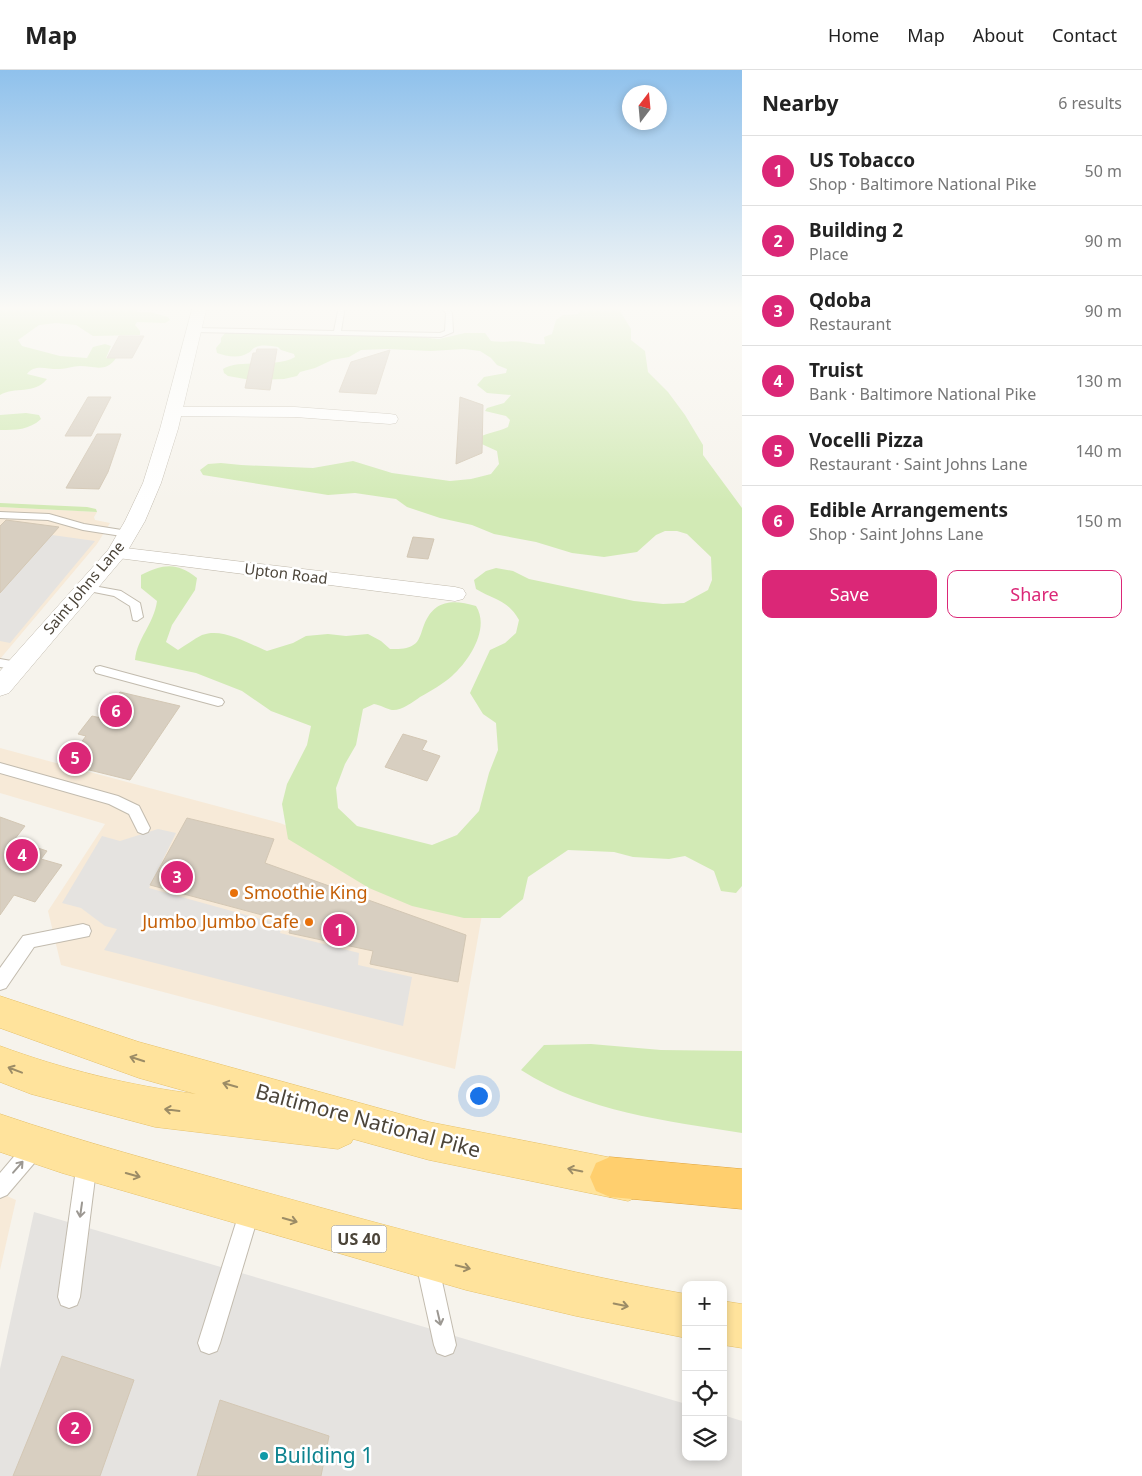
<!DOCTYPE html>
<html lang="en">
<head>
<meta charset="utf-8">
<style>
	body { margin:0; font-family:"Noto Sans",sans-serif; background:#f6f6f6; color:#222 }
	.controls { position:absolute; right:15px; bottom:15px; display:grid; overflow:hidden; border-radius:10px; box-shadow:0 2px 8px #0003 }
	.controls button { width:45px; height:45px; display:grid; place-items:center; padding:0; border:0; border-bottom:1px solid #e0e0e0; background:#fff; color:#222; font:25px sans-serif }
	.compass { position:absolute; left:622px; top:15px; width:45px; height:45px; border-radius:50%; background:#fff; box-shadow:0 2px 8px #0003; rotate:16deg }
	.you { position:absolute; left:478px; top:1025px; width:18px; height:18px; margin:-12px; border:4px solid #fff; border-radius:50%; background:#1a73e8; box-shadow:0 0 0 8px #1a73e833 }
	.badge { display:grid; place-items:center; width:32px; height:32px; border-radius:50%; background:#db2777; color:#fff; font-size:16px; font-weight:700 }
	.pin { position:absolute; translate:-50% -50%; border:2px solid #fff; box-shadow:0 1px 5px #0006 }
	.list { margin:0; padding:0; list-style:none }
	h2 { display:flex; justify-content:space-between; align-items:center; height:65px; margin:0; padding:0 20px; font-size:21px }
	h2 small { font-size:16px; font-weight:400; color:#767676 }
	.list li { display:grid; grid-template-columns:32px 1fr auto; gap:15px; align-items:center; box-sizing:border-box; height:70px; padding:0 20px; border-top:1px solid #e0e0e0 }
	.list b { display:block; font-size:19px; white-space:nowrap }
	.list p { margin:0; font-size:16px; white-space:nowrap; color:#767676 }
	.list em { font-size:16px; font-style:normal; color:#767676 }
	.actions { display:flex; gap:10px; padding:15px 20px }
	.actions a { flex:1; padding:11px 0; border:1px solid #db2777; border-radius:10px; text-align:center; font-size:18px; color:#db2777 }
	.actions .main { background:#db2777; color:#fff }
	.icon { flex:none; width:28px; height:28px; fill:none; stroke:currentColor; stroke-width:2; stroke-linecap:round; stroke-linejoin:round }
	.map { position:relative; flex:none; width:742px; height:1406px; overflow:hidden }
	header { display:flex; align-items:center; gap:30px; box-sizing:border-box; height:70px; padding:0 25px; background:#fff; border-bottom:1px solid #e0e0e0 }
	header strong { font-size:24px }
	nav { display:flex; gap:28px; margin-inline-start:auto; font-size:18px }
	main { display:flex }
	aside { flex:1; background:#fff }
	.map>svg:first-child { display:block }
	.commercial { fill:#f7ead8 }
	.green { fill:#d2eab5 }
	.parking { fill:#e5e3e0 }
	.building { fill:#d8cfc1; stroke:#d3c7b4 }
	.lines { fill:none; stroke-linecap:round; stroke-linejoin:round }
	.service-casing { stroke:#c2bbae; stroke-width:2 }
	.minor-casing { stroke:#c2bbae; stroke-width:1 }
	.tertiary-casing { stroke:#c2bbae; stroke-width:1 }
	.primary-casing { stroke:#e6c16a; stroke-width:1 }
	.motorway-casing { stroke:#e0a43c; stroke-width:1 }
	.service { fill:#fff; fill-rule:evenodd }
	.minor { fill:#fff; fill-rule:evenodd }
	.tertiary { fill:#fff; fill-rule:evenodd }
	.primary { fill:#ffe39c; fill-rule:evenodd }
	.motorway { fill:#ffcf6e; fill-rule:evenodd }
	.oneway { stroke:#9c8c66 }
	.oneway2 { stroke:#9c9892 }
	.food-dot { fill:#e8710a; stroke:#fff; stroke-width:2 }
	.culture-dot { fill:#0f9aa8; stroke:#fff; stroke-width:2 }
	.labels { text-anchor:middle; stroke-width:5; stroke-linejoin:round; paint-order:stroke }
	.far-street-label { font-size:15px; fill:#4b4439; stroke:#fff }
	.shield { fill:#fff; stroke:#817c74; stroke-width:1 }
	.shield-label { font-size:16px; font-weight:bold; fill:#4b4439 }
	.food-label { font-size:18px; fill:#c56008; stroke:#fff; text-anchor:start }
	.near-street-label { font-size:21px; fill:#4b4439; stroke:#fff }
	.near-culture-label { font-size:21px; fill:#0d838f; stroke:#fff; text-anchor:start }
</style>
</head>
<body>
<header>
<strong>Map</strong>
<nav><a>Home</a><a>Map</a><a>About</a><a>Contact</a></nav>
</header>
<main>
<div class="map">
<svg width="742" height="1406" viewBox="0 0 742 1406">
	<rect width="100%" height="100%" fill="#f6f3ec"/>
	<g class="commercial">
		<polygon points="0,437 97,442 94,447 95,450 110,453 97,474 0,589"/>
		<polygon points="0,678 280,753 484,833 455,999 61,895 48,841 105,754 0,723"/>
		<polygon points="0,1123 16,1130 0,1200"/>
	</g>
	<g class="green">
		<path d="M0 236H135L137 242H150L168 247 170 250 165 253 137 252 135 255 140 261V265L93 266 76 255 56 253 39 255 18 270 22 276 60 286 87 288 93 277 105 274 111 276 106 288H116C106 303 94 296 80 296 73 296 66 299 60 299 48 300 35 293 27 304L47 309C34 325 15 316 0 325Z"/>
		<path d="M584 236H617L631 259V270L645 281 648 302 668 322 685 345 703 375V385L742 438V816L736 823 721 821 714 801 685 786 669 789 633 787 614 782 568 780 528 807 523 829 500 848H464L412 836 369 818 288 769 282 734 287 714 307 675 311 656 271 641 242 621 196 603 135 590C137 568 154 554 157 531L141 518V505C164 494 176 492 197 508L195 520 172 555 166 572 178 580C186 575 194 569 202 565 223 557 249 574 267 581L293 573 306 566 328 564 346 566 368 564 381 571 390 579C399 579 408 580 416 573 420 569 422 560 424 555 434 530 452 529 476 536 490 558 470 590 452 606 443 614 431 621 420 627 413 632 401 641 392 640 387 639 380 635 374 634L363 639 356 675 345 694 336 718 338 738 357 756 432 775 457 765 479 741 489 703 498 680 496 653 483 644 470 623 490 580 505 573 516 563 519 550C508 530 494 530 476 519L474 510 486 501 496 498 513 501 529 509 634 531 663 534 684 533 708 520 712 510 711 487 687 464 677 461H665L656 465 637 482 604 487 572 483 536 472 494 464 472 455 440 448 407 437 396 429 355 423 328 425 203 405 200 400 208 394 221 393 241 395 313 398 353 391 392 403 450 411 471 409 491 404 499 394 497 381 475 371C484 362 496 363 508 357L510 350 506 346 485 341 487 338 504 333 511 325 487 323 477 315 484 307 506 303 507 299 497 295 491 288 480 281 464 279 431 281 387 279 361 280 349 287 332 290 315 298 300 302 297 306 284 309 251 310 228 306 224 303 223 299C240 288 274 299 295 287L294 284 281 280 278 277C271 276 261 274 254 278 252 279 251 282 248 283 239 289 226 286 217 283L216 278 221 272V268L225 263 238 262 418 267 439 269 465 263H485L491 271C502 273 513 270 524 272 532 273 537 275 545 274L544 267 552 264 556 250 563 245 578 244Z"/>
		<path d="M26 343 39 345 41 349C29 360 16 360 0 360V345Z"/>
		<polygon points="0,433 87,437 96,439 97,442 0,437"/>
		<path d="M591 974 661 980 742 981V1063C667 1051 586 1042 521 1000L544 975Z"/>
	</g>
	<g class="parking">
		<polygon points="52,465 95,471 10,573 0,571 0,523"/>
		<polygon points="158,759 176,763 149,818 282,855 280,863 359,883 358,895 412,907 403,956 104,880 117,859 105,856 81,838 62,833 102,766 120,771"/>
		<polygon points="34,1142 686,1334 686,1387 723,1387 723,1345 742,1351 742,1406 0,1406 0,1299"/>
	</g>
	<g class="building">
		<polygon points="119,266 144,266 132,288 107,288"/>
		<polygon points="257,279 277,279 270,320 245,318 253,283 256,283"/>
		<polygon points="390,280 376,324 339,322 351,292"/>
		<polygon points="88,327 111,327 91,366 65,366"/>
		<polygon points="460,327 483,335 482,383 456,394"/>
		<polygon points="97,364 121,364 108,402 99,419 66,418"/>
		<polygon points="6,450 59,457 0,523 0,456"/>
		<polygon points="413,467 434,469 428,489 407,487"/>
		<polygon points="120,622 180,636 130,710 65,694 86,666 78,664 92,646 101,648"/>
		<polygon points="403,664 427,671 422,680 440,686 427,711 385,697"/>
		<polygon points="0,747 25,756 14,770 47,781 41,789 62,795 35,832 14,825 0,845"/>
		<polygon points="187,748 274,769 265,793 466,865 458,912 370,894 373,881 289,863 292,853 150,815"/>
		<polygon points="62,1286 134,1310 100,1406 13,1406"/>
		<polygon points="220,1330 329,1366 321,1406 197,1406"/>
	</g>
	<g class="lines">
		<defs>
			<g id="service">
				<polygon points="339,236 345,236 341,261 440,263 445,261 446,243 440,236 447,236 452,243 453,262 441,267 195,262 191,260 195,258 334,261"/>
				<polygon points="0,442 49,444 84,454 128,461 133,464 128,467 83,460 48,450 0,448"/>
				<polygon points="88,515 121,521 140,533 143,547 137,551 133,550 130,536 114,526 84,520 83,518"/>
				<polygon points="0,589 23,593 25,596 19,600 0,597"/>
				<polygon points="100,596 222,629 224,632 222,635 218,636 96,603 94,600 96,597"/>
				<polygon points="0,693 118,726 139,736 150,758 148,762 143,764 138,762 129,744 109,734 0,703"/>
				<polygon points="83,854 89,856 91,861 89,866 34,877 6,918 0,920 0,898 23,866"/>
				<polygon points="35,1067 42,1070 45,1077 42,1084 7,1125 0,1128 0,1103 28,1070"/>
				<polygon points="87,1082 94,1085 97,1092 80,1227 77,1235 69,1238 61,1235 58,1227 77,1092 80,1085"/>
				<polygon points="250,1130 257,1133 260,1140 220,1273 217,1281 209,1284 201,1281 198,1273 240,1140 243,1133"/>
				<polygon points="427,1182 434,1186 438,1193 456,1275 453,1283 445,1286 437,1283 434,1275 416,1193 420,1186"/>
			</g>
			<g id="minor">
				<polygon points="174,337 295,337 390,344 396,345 398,349 396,353 390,354 295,347 168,346 166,342 168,338"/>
				<polygon points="117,477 455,517 463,519 466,524 463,529 455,531 110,487 107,483 110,479"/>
			</g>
			<polygon id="tertiary" points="193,236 207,236 178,359 161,413 145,451 124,487 9,623 0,626 0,601 108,480 125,451 143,413 160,359"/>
			<g id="primary">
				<path d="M0 926 139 972 429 1052 628 1091 642 1097 648 1111 642 1125 628 1131 429 1090 353 1069 351 1073 338 1079 155 1057 31 1024 0 1012V976C62 999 131 1016 196 1024L139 1008 0 958Z"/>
				<path d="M0 1044C82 1072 166 1094 250 1118 394 1158 538 1198 686 1224V1268L576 1246 466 1220 62 1103 0 1082Z"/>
				<polygon points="723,1231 742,1234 742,1278 723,1275"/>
			</g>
			<polygon id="motorway" points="610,1087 742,1099 742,1139 610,1127 596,1121 590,1107 596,1093"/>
		</defs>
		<use href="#service" class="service-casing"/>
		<use href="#minor" class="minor-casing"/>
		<use href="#tertiary" class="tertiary-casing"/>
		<use href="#primary" class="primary-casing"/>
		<use href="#motorway" class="motorway-casing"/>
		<use href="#service" class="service"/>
		<use href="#minor" class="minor"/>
		<use href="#tertiary" class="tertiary"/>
		<use href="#primary" class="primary"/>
		<use href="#motorway" class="motorway"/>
	</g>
	<defs><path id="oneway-shaft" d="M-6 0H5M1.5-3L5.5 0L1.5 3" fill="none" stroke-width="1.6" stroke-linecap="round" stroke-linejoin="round" transform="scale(1.25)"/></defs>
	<g class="oneway">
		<use href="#oneway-shaft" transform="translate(137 989) rotate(-162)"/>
		<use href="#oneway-shaft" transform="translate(15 1000) rotate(-159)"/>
		<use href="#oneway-shaft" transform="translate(230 1015) rotate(-164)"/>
		<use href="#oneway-shaft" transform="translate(172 1040) rotate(-173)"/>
		<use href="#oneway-shaft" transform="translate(575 1100) rotate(-169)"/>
		<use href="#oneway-shaft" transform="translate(133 1105) rotate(16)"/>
		<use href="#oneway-shaft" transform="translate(290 1150) rotate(16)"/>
		<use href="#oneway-shaft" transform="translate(463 1197) rotate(14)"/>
		<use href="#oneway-shaft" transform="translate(621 1235) rotate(12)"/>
	</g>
	<g class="oneway2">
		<use href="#oneway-shaft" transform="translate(18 1097) rotate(-49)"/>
		<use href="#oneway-shaft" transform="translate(81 1140) rotate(98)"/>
		<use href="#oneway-shaft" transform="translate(439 1248) rotate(77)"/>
	</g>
	<linearGradient id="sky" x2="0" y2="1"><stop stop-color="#8fc1ec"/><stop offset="0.55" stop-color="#fbfaf6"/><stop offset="1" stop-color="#fbfaf6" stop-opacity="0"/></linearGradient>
	<rect width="742" height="433" fill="url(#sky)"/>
	<g class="food-dot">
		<circle cx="234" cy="823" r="5"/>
		<circle cx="309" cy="852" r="5"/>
	</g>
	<circle class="culture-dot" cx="264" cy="1386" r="5"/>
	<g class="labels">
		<g class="far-street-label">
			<text transform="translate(286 504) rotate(7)" y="5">Upton Road</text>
			<text transform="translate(84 518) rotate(-50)" y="5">Saint Johns Lane</text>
		</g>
		<rect class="shield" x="331.5" y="1155.5" width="55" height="27" rx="4"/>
		<g class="shield-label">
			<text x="359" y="1175">US 40</text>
		</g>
		<g class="food-label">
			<text x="244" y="829">Smoothie King</text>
			<text x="299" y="858" text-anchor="end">Jumbo Jumbo Cafe</text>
		</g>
		<g class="near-street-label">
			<text transform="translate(368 1051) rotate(15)" y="7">Baltimore National Pike</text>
		</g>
		<g class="near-culture-label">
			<text x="274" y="1393">Building 1</text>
		</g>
	</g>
</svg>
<div class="controls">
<button>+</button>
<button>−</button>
<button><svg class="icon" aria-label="locate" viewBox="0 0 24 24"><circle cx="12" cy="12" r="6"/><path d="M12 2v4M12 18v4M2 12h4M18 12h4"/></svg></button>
<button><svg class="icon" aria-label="layers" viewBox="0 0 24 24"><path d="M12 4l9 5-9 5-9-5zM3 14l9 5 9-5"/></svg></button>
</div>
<svg class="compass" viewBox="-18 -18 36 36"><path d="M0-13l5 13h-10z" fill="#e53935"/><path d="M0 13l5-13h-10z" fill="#767676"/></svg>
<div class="you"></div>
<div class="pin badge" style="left:339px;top:860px">1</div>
<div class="pin badge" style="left:75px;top:1358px">2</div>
<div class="pin badge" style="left:177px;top:807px">3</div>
<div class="pin badge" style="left:22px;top:785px">4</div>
<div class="pin badge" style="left:75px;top:688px">5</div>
<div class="pin badge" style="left:116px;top:641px">6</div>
</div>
<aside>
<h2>Nearby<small>6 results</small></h2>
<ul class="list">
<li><span class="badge">1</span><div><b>US Tobacco</b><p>Shop · Baltimore National Pike</p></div><em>50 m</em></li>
<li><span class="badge">2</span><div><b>Building 2</b><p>Place</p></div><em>90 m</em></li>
<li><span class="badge">3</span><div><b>Qdoba</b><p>Restaurant</p></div><em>90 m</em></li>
<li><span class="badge">4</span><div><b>Truist</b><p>Bank · Baltimore National Pike</p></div><em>130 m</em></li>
<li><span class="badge">5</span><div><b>Vocelli Pizza</b><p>Restaurant · Saint Johns Lane</p></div><em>140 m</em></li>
<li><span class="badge">6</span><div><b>Edible Arrangements</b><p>Shop · Saint Johns Lane</p></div><em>150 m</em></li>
</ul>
<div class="actions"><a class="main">Save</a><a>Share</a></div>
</aside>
</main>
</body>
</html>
